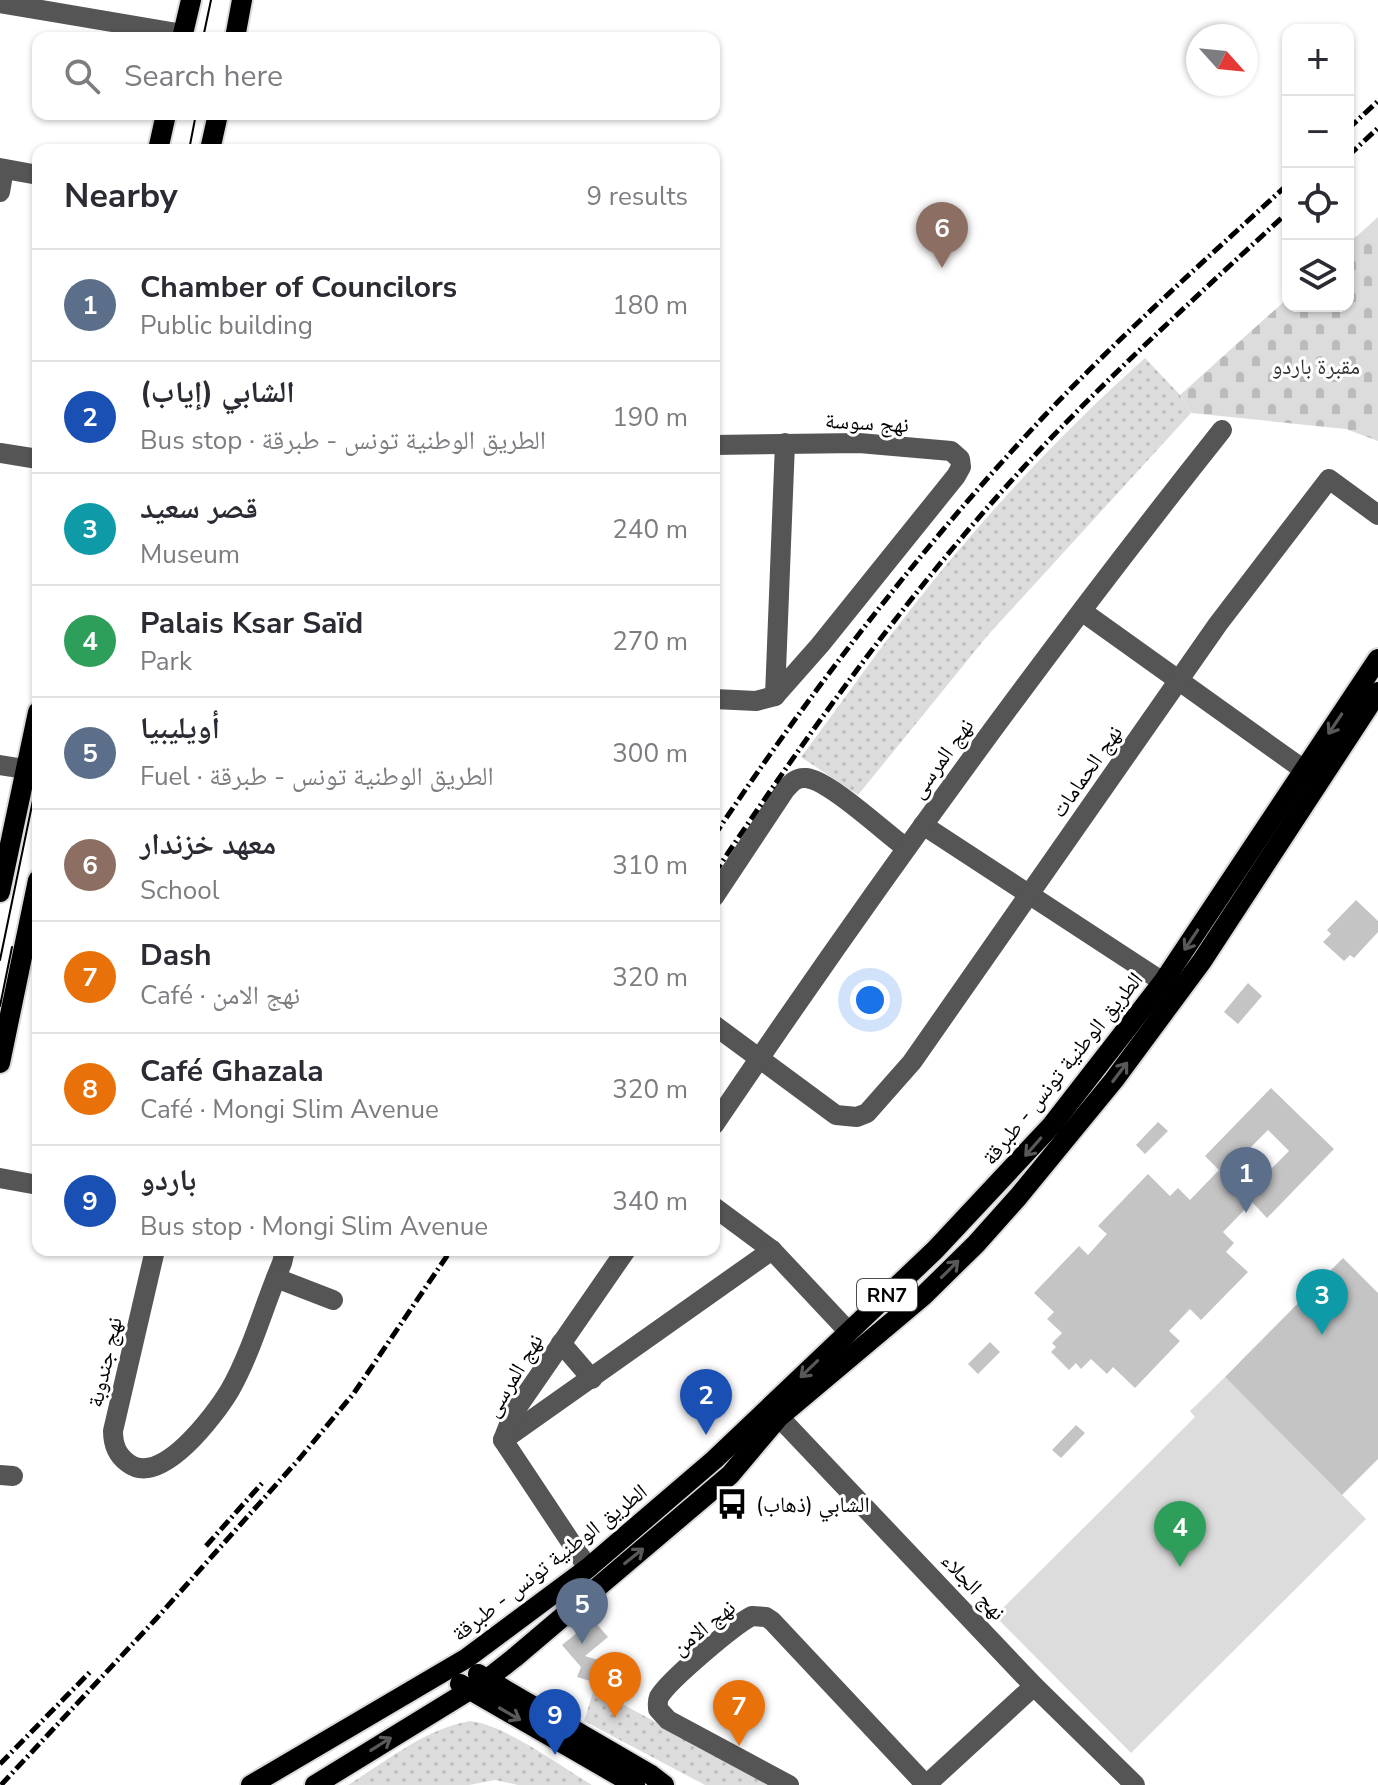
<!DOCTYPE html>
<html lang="en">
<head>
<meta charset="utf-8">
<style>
	body { margin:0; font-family:"Nunito Sans","Noto Naskh Arabic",sans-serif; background:#f7f7f7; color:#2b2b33 }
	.controls { position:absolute; right:24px; top:24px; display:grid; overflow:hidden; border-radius:16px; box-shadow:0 2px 6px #0004 }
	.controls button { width:72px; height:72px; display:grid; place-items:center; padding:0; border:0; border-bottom:2px solid #e1e1e2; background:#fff; color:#2b2b33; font:40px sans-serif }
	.compass { position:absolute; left:1186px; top:24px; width:72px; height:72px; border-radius:50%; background:#fff; box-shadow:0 2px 6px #0004; rotate:117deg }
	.you { position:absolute; left:870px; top:1000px; width:28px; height:28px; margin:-20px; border:6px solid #fff; border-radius:50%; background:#1a73e8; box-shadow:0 0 0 12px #1a73e833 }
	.badge { display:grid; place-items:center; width:52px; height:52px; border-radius:50%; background:#000; color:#fff; font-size:26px; font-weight:700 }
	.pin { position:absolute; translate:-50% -66px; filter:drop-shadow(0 2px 4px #0008) }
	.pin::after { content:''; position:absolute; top:42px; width:28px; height:24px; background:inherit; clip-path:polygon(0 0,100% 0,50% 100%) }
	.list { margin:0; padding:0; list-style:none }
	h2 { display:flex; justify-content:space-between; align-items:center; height:104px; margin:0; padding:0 32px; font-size:34px }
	h2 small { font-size:26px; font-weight:400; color:#7c7c81 }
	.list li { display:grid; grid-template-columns:52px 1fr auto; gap:24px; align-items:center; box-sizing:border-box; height:112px; padding:0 32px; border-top:2px solid #e1e1e2 }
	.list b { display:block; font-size:30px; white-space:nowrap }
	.list p { margin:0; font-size:26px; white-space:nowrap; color:#7c7c81 }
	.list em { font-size:26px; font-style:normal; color:#7c7c81 }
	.icon { flex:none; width:44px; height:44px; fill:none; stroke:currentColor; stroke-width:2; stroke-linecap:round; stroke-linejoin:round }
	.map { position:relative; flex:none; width:1378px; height:1785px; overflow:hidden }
	.search { position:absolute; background:#fff; box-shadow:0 2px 6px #0004; left:32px; top:32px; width:688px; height:88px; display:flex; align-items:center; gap:20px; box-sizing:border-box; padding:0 28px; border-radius:16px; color:#7c7c81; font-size:30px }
	.panel { position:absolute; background:#fff; box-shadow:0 2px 6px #0004; left:32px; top:144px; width:688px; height:1112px; border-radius:16px }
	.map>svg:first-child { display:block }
	.grass { fill:url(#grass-dots) }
	.cemetery { fill:url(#cemetery-stones) }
	.garden { fill:#dcdcdc }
	.building { fill:#c4c4c4; fill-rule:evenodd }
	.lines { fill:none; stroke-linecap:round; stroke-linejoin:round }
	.major-casing { stroke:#dbdbdb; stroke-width:24 }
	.minor { stroke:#555; stroke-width:20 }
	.major { stroke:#000; stroke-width:20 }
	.tram { stroke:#000; stroke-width:2 }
	.rail { stroke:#000; stroke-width:5; stroke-dasharray:12 4 2 4; stroke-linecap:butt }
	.oneway { stroke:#595959 }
	.labels { text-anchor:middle; stroke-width:6; stroke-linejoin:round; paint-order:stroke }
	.shield { fill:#fff; stroke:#4c4c4c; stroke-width:2 }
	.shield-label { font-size:20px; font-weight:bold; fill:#000 }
	.park-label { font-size:22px; fill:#333; stroke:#fff }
	.street-label { font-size:22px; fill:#000; stroke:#fff }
	.poi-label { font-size:22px; fill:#000; stroke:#fff; text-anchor:start }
</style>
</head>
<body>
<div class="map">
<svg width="1378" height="1785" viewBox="0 0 1378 1785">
	<defs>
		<pattern id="grass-dots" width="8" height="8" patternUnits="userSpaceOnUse" patternTransform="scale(2)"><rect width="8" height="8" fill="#dcdcdc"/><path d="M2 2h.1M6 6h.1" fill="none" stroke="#bbb" stroke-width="1.8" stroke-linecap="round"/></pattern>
		<pattern id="cemetery-stones" width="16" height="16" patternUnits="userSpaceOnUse" patternTransform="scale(2)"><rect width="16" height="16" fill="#dcdcdc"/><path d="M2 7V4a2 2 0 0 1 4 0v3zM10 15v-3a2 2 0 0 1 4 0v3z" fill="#bbb"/></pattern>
	</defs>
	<rect width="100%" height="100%" fill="#fff"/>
	<g class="grass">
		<path d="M1145 358 1180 395 1191 413 988 635 858 795 801 757C838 708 873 657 911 609 981 519 1060 434 1145 358Z"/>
		<polygon points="594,1689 774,1785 705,1785 584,1721"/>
		<path d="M470 1721C506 1725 560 1766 592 1785H518L495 1780 469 1785H348C387 1761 425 1729 470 1721Z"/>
	</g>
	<polygon class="cemetery" points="1378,217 1378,441 1346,429 1191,413 1180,395 1288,298 1288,306 1348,306 1348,244"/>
	<polygon class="garden" points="1225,1377 1366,1519 1131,1753 995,1616 1195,1417 1190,1411"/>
	<g class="building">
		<polygon points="1356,900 1378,921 1378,932 1354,958 1350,955 1344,961 1323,942 1331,934 1327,930"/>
		<polygon points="1248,983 1262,996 1238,1024 1224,1012"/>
		<path d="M1271 1088 1334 1149 1267 1218 1252 1202 1223 1232 1234 1243 1226 1252 1248 1272 1201 1320 1190 1309 1169 1331 1180 1341 1135 1388 1113 1367 1107 1374 1091 1359 1081 1369 1076 1363 1069 1370 1051 1352 1056 1347 1052 1343 1062 1333 1047 1319 1054 1312 1034 1293 1079 1246 1088 1255 1107 1234 1098 1226 1148 1174 1170 1196 1178 1188 1190 1200 1219 1170 1205 1156ZM1268 1130 1289 1151 1268 1172 1247 1151Z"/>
		<polygon points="1158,1122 1168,1131 1145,1154 1136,1145"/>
		<polygon points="1343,1258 1378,1293 1378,1459 1342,1495 1225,1377"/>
		<polygon points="990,1342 1000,1352 978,1374 968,1364"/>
		<polygon points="1076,1425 1085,1433 1061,1458 1052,1450"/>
		<polygon points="593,1620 608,1637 585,1656 598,1660 590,1681 577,1677 581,1667 562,1645"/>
	</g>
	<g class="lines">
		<defs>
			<g id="major">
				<polyline points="182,38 191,0"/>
				<polyline points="235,38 242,0"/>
				<polyline points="158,150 166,114"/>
				<polyline points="210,150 218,114"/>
				<polyline points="0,892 38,712"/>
				<polyline points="0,1063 38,880"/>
				<polyline points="478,1674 651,1775 664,1785"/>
				<polyline points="460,1684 635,1785"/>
				<polyline points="251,1785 467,1658 588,1568 714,1460 935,1250 1052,1125 1163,982 1378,659"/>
				<polyline points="315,1785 486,1680 514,1658 730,1475 779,1417 923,1296 976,1244 1018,1197 1114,1080 1202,961 1378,692"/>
			</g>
		</defs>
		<use href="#major" class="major-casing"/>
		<g class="minor">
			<polyline points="0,3 183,34"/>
			<polyline points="0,168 38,175"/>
			<polyline points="0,192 4,169"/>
			<polyline points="714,445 859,443 951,451 960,459 961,467 956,476 820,645 775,696"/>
			<polyline points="0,453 38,459"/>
			<polyline points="1083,612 1304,770"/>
			<polyline points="775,696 785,443"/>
			<polyline points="714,699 756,701 775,696"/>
			<polyline points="0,765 25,769"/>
			<polyline points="923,825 1163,982"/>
			<path d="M714 897 785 790C791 783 796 777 806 778 829 780 884 832 905 847"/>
			<polyline points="714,1025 836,1115 857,1117 867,1113 912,1062 1218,624 1329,479 1378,515"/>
			<path d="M714 1125C875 887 1043 655 1222 430"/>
			<polyline points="0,1178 38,1185"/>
			<polyline points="714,1207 772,1250 848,1331"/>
			<path d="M155 1250 113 1431C113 1445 117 1455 128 1463 161 1488 215 1415 230 1390 252 1351 264 1305 282 1263L285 1250"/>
			<polyline points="276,1278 333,1300"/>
			<polyline points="561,1343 592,1379"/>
			<polyline points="779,1417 1034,1686 1135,1785"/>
			<polyline points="503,1440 772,1250"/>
			<polyline points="0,1475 13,1476"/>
			<polyline points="588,1568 503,1440 514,1412 626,1250"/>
			<path d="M789 1785 668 1720 658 1709C658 1704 657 1702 659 1697 668 1681 734 1625 752 1616L766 1617 772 1621 926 1785"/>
			<polyline points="926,1785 1034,1686"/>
		</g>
		<use href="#major" class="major"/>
		<g class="tram">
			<polyline points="203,38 211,0"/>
			<polyline points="189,150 196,114"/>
			<polyline points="0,960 38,776"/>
			<polyline points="0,1006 12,947"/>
		</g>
		<g class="rail">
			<polyline points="1348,129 1378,101"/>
			<polyline points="1348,156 1378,128"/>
			<path d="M714 836C811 691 916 554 1034 427 1114 341 1202 263 1288 184"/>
			<path d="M714 874C816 721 924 571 1051 438 1127 359 1208 286 1288 212"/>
			<polyline points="206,1546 264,1481"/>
			<polyline points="0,1764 92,1670"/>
			<polyline points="1,1785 155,1620 300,1458 354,1393 451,1250"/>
		</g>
	</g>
	<defs><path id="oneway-shaft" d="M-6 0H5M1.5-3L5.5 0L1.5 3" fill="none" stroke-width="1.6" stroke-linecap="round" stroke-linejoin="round" transform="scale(2)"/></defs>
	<g class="oneway">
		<use href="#oneway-shaft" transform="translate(1335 724) rotate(124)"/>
		<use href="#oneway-shaft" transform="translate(1191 940) rotate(124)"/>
		<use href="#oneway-shaft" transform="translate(1120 1072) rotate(-53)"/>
		<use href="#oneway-shaft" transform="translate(1033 1147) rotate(131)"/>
		<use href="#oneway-shaft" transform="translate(950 1269) rotate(-45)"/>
		<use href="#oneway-shaft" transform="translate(809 1369) rotate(136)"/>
		<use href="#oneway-shaft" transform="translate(634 1556) rotate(-39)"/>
		<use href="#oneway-shaft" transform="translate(510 1714) rotate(30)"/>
		<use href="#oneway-shaft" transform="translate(381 1744) rotate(-32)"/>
	</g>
	<defs>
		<symbol id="bus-bare" viewBox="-9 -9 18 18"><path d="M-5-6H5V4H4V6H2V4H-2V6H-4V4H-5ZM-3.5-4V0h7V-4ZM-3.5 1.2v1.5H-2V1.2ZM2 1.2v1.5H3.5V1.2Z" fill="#000" stroke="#fff" stroke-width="2.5" paint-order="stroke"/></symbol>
	</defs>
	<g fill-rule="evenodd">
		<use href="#bus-bare" x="710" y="1482" width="44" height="44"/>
	</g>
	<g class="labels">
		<rect class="shield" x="857" y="1279" width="60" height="32" rx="6"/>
		<g class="shield-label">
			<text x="887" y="1302">RN7</text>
		</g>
		<g class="park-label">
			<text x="1316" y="374">مقبرة باردو</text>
		</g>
		<g class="street-label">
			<text transform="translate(867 422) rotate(3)" y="8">نهج سوسة</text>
			<text transform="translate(941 758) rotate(-54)" y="8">نهج المرسى</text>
			<text transform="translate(1086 771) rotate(-55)" y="8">نهج الحمامات</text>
			<text transform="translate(1062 1068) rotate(-51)" y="8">الطريق الوطنية تونس - طبرقة</text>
			<text transform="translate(104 1362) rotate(-77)" y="8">نهج جندوبة</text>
			<text transform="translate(513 1375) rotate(-59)" y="8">نهج المرسى</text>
			<text transform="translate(549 1562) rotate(-38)" y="8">الطريق الوطنية تونس - طبرقة</text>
			<text transform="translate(974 1586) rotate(47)" y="8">نهج الجلاء</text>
			<text transform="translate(703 1627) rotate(-39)" y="8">نهج الامن</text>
		</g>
		<g class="poi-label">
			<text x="756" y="1512">الشابي (ذهاب)</text>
		</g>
	</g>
</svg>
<div class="controls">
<button>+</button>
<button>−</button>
<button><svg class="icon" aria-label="locate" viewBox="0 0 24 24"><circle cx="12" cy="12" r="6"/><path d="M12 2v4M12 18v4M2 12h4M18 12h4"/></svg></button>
<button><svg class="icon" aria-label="layers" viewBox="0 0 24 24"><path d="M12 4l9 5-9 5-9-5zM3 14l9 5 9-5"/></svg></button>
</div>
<svg class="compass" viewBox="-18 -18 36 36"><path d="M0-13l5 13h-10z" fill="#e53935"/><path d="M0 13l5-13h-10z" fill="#7c7c81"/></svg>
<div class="you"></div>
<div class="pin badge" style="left:1246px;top:1213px;background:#5c6f8a">1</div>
<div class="pin badge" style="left:706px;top:1435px;background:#1a4fb4">2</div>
<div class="pin badge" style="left:1322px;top:1335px;background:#0f9aa8">3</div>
<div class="pin badge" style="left:1180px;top:1567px;background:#2e9e5b">4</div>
<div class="pin badge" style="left:582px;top:1644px;background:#5c6f8a">5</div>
<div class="pin badge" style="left:942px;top:268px;background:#8d6e63">6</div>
<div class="pin badge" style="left:739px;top:1746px;background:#e8710a">7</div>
<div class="pin badge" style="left:615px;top:1718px;background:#e8710a">8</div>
<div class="pin badge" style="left:555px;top:1755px;background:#1a4fb4">9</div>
<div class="search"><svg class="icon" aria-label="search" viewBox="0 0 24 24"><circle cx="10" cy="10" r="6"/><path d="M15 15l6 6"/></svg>Search here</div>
<section class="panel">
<h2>Nearby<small>9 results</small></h2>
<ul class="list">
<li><span class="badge" style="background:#5c6f8a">1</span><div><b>Chamber of Councilors</b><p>Public building</p></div><em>180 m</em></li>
<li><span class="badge" style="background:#1a4fb4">2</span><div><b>الشابي (إياب)</b><p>Bus stop · الطريق الوطنية تونس - طبرقة</p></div><em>190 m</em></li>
<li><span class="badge" style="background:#0f9aa8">3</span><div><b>قصر سعيد</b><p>Museum</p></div><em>240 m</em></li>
<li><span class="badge" style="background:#2e9e5b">4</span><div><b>Palais Ksar Saïd</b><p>Park</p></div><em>270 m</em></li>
<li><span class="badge" style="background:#5c6f8a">5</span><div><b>أويليبيا</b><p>Fuel · الطريق الوطنية تونس - طبرقة</p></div><em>300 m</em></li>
<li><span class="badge" style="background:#8d6e63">6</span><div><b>معهد خزندار</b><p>School</p></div><em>310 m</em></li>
<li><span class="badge" style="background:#e8710a">7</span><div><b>Dash</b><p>Café · نهج الامن</p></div><em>320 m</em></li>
<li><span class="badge" style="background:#e8710a">8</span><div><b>Café Ghazala</b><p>Café · Mongi Slim Avenue</p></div><em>320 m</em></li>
<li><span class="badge" style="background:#1a4fb4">9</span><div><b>باردو</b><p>Bus stop · Mongi Slim Avenue</p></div><em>340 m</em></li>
</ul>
</section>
</div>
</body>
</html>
